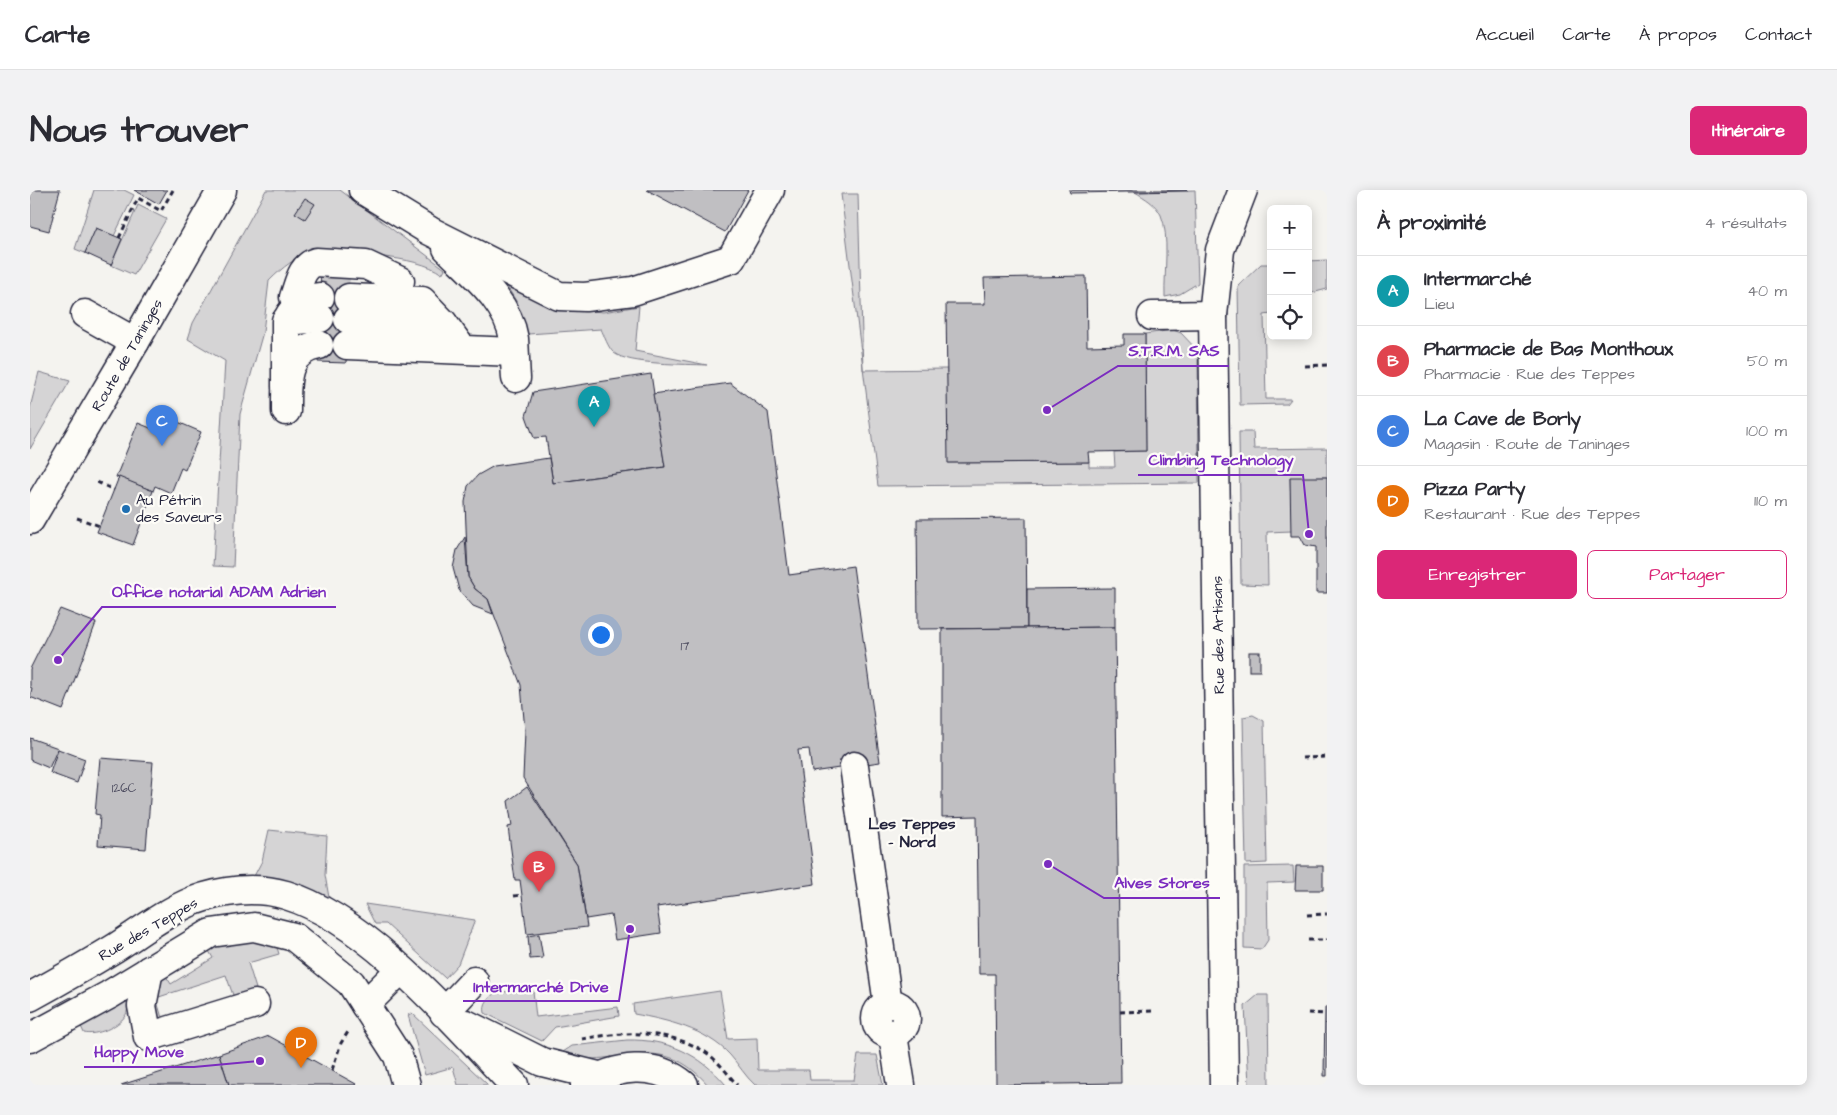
<!DOCTYPE html>
<html lang="fr">
<head>
<meta charset="utf-8">
<style>
	body { margin:0; font-family:"Architects Daughter",sans-serif; background:#f2f2f3; color:#2b2b33 }
	.controls { position:absolute; right:15px; top:15px; display:grid; overflow:hidden; border-radius:8px; box-shadow:0 2px 12px #0003 }
	.controls button { width:45px; height:45px; display:grid; place-items:center; padding:0; border:0; border-bottom:1px solid #e1e1e2; background:#fff; color:#2b2b33; font:25px sans-serif }
	.you { position:absolute; left:570px; top:444px; width:18px; height:18px; margin:-12px; border:4px solid #fff; border-radius:50%; background:#1a73e8; box-shadow:0 0 0 8px #1a73e833 }
	.badge { display:grid; place-items:center; width:32px; height:32px; border-radius:50%; background:#db2777; color:#fff; font-size:16px; font-weight:700 }
	.pin { position:absolute; translate:-50% -41px; filter:drop-shadow(0 1px 2px #0008) }
	.pin::after { content:''; position:absolute; top:26px; width:18px; height:15px; background:inherit; clip-path:polygon(0 0,100% 0,50% 100%) }
	.list { margin:0; padding:0; list-style:none }
	h2 { display:flex; justify-content:space-between; align-items:center; height:65px; margin:0; padding:0 20px; font-size:21px }
	h2 small { font-size:16px; font-weight:400; color:#7c7c81 }
	.list li { display:grid; grid-template-columns:32px 1fr auto; gap:15px; align-items:center; box-sizing:border-box; height:70px; padding:0 20px; border-top:1px solid #e1e1e2 }
	.list b { display:block; font-size:19px; white-space:nowrap }
	.list p { margin:0; font-size:16px; white-space:nowrap; color:#7c7c81 }
	.list em { font-size:16px; font-style:normal; color:#7c7c81 }
	.actions { display:flex; gap:10px; padding:15px 20px }
	.actions a { flex:1; padding:11px 0; border:1px solid #db2777; border-radius:8px; text-align:center; font-size:18px; color:#db2777 }
	.actions .main { background:#db2777; color:#fff }
	.icon { flex:none; width:28px; height:28px; fill:none; stroke:currentColor; stroke-width:2; stroke-linecap:round; stroke-linejoin:round }
	.map { position:relative; flex:none; width:1297px; height:895px; overflow:hidden; border-radius:8px }
	header { display:flex; align-items:center; gap:30px; box-sizing:border-box; height:70px; padding:0 25px; background:#fff; border-bottom:1px solid #e1e1e2 }
	header strong { font-size:24px }
	nav { display:flex; gap:28px; margin-inline-start:auto; font-size:18px }
	.intro { display:flex; align-items:center; justify-content:space-between; box-sizing:border-box; height:120px; padding:0 30px }
	h1 { margin:0; font-size:35px }
	.button { padding:12px 22px; border-radius:8px; background:#db2777; color:#fff; font-size:18px; font-weight:700 }
	main { display:flex; gap:30px; padding:0 30px }
	aside { flex:1; background:#fff; border-radius:8px; box-shadow:0 2px 12px #0003 }
	.map>svg:first-child { display:block }
	.green { fill:#d5d4d5; stroke:#7c7b88 }
	.building { fill:#c0bfc2; stroke:#22223b }
	.lines { fill:none; stroke-linecap:round; stroke-linejoin:round }
	.minor-tunnel { stroke:#cac9cb; stroke-width:28; stroke-dasharray:28 14; stroke-linecap:butt }
	.minor-casing { stroke:#22223b; stroke-width:31 }
	.major-casing { stroke:#22223b; stroke-width:31 }
	.path { stroke:#22223b; stroke-width:3; stroke-dasharray:5 4; stroke-linecap:butt }
	.minor { stroke:#fdfcf7; stroke-width:28 }
	.major { stroke:#fdfcf7; stroke-width:28 }
	.poi-dot { fill:#1f6fb2; stroke:#fdfcf7; stroke-width:2 }
	.labels { text-anchor:middle; stroke-width:4.5; stroke-linejoin:round; paint-order:stroke }
	.number-label { font-size:12px; fill:#4a495d }
	.street-label { font-size:15px; fill:#22223b; stroke:#fdfcf7 }
	.poi-label { font-size:15px; fill:#22223b; stroke:#fdfcf7; text-anchor:start }
	.neighbourhood-label { font-size:16px; font-weight:bold; fill:#22223b; stroke:#fdfcf7 }
	.leader { fill:none; stroke:#7b2cbf; stroke-width:2 }
	.callout-dot { fill:#7b2cbf; stroke:#fdfcf7; stroke-width:2 }
	.callout-label { font-size:16px; text-anchor:middle; font-weight:bold; fill:#7b2cbf; stroke:#fdfcf7; stroke-width:4.5; stroke-linejoin:round; paint-order:stroke }
</style>
</head>
<body>
<header>
<strong>Carte</strong>
<nav><a>Accueil</a><a>Carte</a><a>À propos</a><a>Contact</a></nav>
</header>
<div class="intro"><h1>Nous trouver</h1><a class="button">Itinéraire</a></div>
<main>
<div class="map">
<svg width="1297" height="895" viewBox="0 0 1297 895">
	<rect width="100%" height="100%" fill="#f4f3ef"/>
	<filter id="ink" filterUnits="userSpaceOnUse"><feTurbulence type="fractalNoise" baseFrequency=".02" numOctaves="2"/><feDisplacementMap in="SourceGraphic" scale="10" xChannelSelector="R" yChannelSelector="G"/><feConvolveMatrix kernelMatrix="1 2 1 2 8 2 1 2 1" color-interpolation-filters="sRGB"/></filter>
	<g filter="url(#ink)">
		<g class="green">
			<polygon points="64,0 94,0 104,5 84,46 66,38 55,63 45,59"/>
			<path d="M236 0H310L415 79 412 84C386 64 318 65 284 62 265 67 253 77 239 91L233 142 210 224 203 377 183 376 195 171 158 149 163 133Z"/>
			<path d="M1165 0 1168 93 1150 104 1135 107C1134 83 1140 46 1131 25 1126 14 1115 8 1105 2Z"/>
			<polygon points="811,4 828,4 833,180 917,179 919,273 1059,272 1059,277 1085,277 1084,262 1116,261 1115,144 1143,140 1151,143 1168,161 1169,293 848,296"/>
			<polygon points="108,15 136,29 104,85 81,75"/>
			<polygon points="1297,70 1297,99 1278,104 1278,71"/>
			<polygon points="1231,74 1241,74 1241,124 1234,125 1236,209 1261,209 1257,214 1210,215 1208,96"/>
			<path d="M471 87 541 119 573 122 609 116 605 161 677 175C656 174 599 175 584 163 578 158 574 145 571 139L498 144 486 111Z"/>
			<polygon points="9,182 40,191 0,259 0,218"/>
			<polygon points="1209,242 1223,242 1224,259 1297,258 1297,287 1260,288 1262,341 1237,342 1238,395 1211,394"/>
			<polygon points="1223,525 1234,531 1237,673 1216,674 1213,527"/>
			<polygon points="239,640 297,646 295,685 300,713 223,688 232,671"/>
			<polygon points="1263,676 1264,692 1237,693 1238,750 1232,759 1214,758 1214,677"/>
			<polygon points="335,714 445,730 428,774 415,788 356,734 345,734"/>
			<polygon points="216,749 246,754 249,764 218,773 227,802 204,808 196,785 126,808 133,831 126,827 121,796 134,783 141,794 183,768 176,756"/>
			<path d="M503 801 506 827 588 817 589 826 525 837 512 851 455 823C453 813 458 809 466 802Z"/>
			<path d="M690 801 698 849 727 848 728 880H779L780 890H824L828 865H847L853 895H725C715 886 709 875 700 865 676 839 637 830 604 824L603 814Z"/>
			<polygon points="1228,805 1238,805 1239,895 1219,895 1215,816"/>
			<path d="M94 808 98 810C98 816 98 822 95 826 88 837 66 846 54 843L49 832Z"/>
			<polygon points="382,823 458,895 428,895 423,877 395,885 378,825"/>
			<path d="M597 850C638 849 670 864 696 895H678C630 839 589 878 534 867L533 862 542 856Z"/>
		</g>
		<g class="building">
			<polygon points="0,0 30,0 19,41 0,36"/>
			<polygon points="104,0 137,0 129,14"/>
			<polygon points="617,0 718,0 695,42"/>
			<polygon points="1039,0 1157,0 1157,1 1040,3"/>
			<polygon points="275,8 285,14 275,29 265,23"/>
			<polygon points="66,38 92,49 81,75 55,63"/>
			<polygon points="291,78 319,79 316,173 288,172"/>
			<polygon points="1056,86 1057,156 1094,155 1094,144 1115,144 1116,261 1058,262 1059,272 918,273 916,114 955,114 954,88"/>
			<polygon points="621,184 635,277 523,293 516,247 504,248 496,226 503,202"/>
			<polygon points="700,193 738,222 759,385 823,376 850,572 782,582 779,559 768,560 785,694 627,717 631,743 585,750 581,725 556,729 547,674 493,588 495,541 491,495 458,409 445,399 438,387 435,312 438,296 448,285 464,276 519,268 523,293 635,277 623,204"/>
			<polygon points="134,226 171,242 155,280 151,278 141,303 125,296 123,301 86,287 108,233 128,241"/>
			<polygon points="89,287 123,301 103,355 67,342"/>
			<polygon points="1260,287 1297,287 1297,403 1286,403 1286,357 1275,355 1270,346 1261,346"/>
			<polygon points="996,328 997,438 888,439 887,329"/>
			<polygon points="435,347 438,387 445,399 458,409 463,424 443,416 429,400 423,378 427,360"/>
			<polygon points="1085,398 1085,437 997,438 997,399"/>
			<polygon points="30,419 66,433 33,520 0,507 2,498 0,497 0,479"/>
			<polygon points="1085,437 1091,893 966,895 965,784 949,784 947,626 912,627 912,439"/>
			<rect x="1219" y="462" width="11" height="19"/>
			<polygon points="0,548 28,558 19,578 0,570"/>
			<polygon points="28,559 55,569 47,593 20,583"/>
			<polygon points="70,568 123,572 116,659 68,655 70,625 65,624"/>
			<polygon points="497,597 547,674 557,737 497,744 490,690 485,690 478,637 482,636 478,611"/>
			<polygon points="1266,676 1293,676 1293,700 1265,700"/>
			<polygon points="509,744 513,768 500,769 498,746"/>
			<polygon points="41,807 45,814 29,824 24,816"/>
			<polygon points="1295,817 1297,817 1297,886 1294,886"/>
			<polygon points="239,846 326,894 327,895 199,895 189,864"/>
			<polygon points="189,864 199,895 91,895"/>
		</g>
		<g class="lines">
			<polyline class="minor-tunnel" points="291,89 319,89"/>
			<defs>
				<g id="minor">
					<polyline points="333,0 400,41 529,106 555,107 603,101 701,69 740,0"/>
					<path d="M417 58C443 84 478 111 484 149 485 162 485 175 486 188"/>
					<path d="M264 107C269 94 271 76 286 72L336 75 370 91"/>
					<polyline points="319,108 392,111 413,133"/>
					<polyline points="55,124 105,152"/>
					<polyline points="1122,126 1183,125"/>
					<polyline points="318,129 413,133 432,159"/>
					<path d="M257 130C264 116 274 108 290 107"/>
					<polyline points="317,155 484,162"/>
					<polyline points="256,196 256,131 290,128"/>
					<path d="M256 221C256 192 254 161 289 155"/>
					<polyline points="824,576 858,814"/>
					<polyline points="119,780 112,816 118,847 225,814"/>
					<path d="M0 807C29 791 57 775 85 758 110 742 136 722 163 711 192 700 226 696 256 705 339 730 425 833 484 895"/>
					<circle cx="861" cy="829" r="15"/>
					<polyline points="335,815 370,780"/>
					<polyline points="414,823 444,791"/>
					<polyline points="436,834 512,872 569,886"/>
					<polyline points="863,845 871,895"/>
					<polyline points="0,848 79,805 181,743 224,737 264,747 321,793 368,866 376,895"/>
					<path d="M555 895C585 876 625 870 654 895"/>
					<polyline points="1194,895 1183,125 1190,60 1213,0"/>
				</g>
				<polyline id="major" points="0,330 105,152 192,0"/>
			</defs>
			<use href="#minor" class="minor-casing"/>
			<use href="#major" class="major-casing"/>
			<g class="path">
				<polyline points="89,48 108,8 131,21 143,0"/>
				<polyline points="1275,176 1297,175"/>
				<polyline points="67,292 84,300"/>
				<polyline points="47,328 70,336"/>
				<polyline points="1272,568 1297,567"/>
				<polyline points="484,706 492,705"/>
				<polyline points="1277,725 1297,724"/>
				<polyline points="1278,750 1297,750"/>
				<polyline points="1090,822 1125,821"/>
				<polyline points="1278,823 1295,824"/>
				<path d="M552 849C591 842 636 839 672 860 686 868 697 883 707 895"/>
				<polyline points="302,880 311,853 318,842"/>
			</g>
			<use href="#minor" class="minor"/>
			<use href="#major" class="major"/>
		</g>
	</g>
	<circle class="poi-dot" cx="96" cy="319" r="5"/>
	<g class="labels">
		<g class="number-label">
			<text x="655" y="460">17</text>
			<text x="94" y="602">126C</text>
		</g>
		<g class="street-label">
			<text transform="translate(97 165) rotate(-60)" y="5">Route de Taninges</text>
			<text transform="translate(1188 445) rotate(-91)" y="5">Rue des Artisans</text>
			<text transform="translate(118 739) rotate(-30)" y="5">Rue des Teppes</text>
		</g>
		<g class="poi-label">
			<text x="106" y="315">Au Pétrin<tspan x="106" dy="17">des Saveurs</tspan></text>
		</g>
		<g class="neighbourhood-label">
			<text x="882" y="639">Les Teppes<tspan x="882" dy="18">- Nord</tspan></text>
		</g>
	</g>
	<path class="leader" d="M1017 220L1088 176H1199M1279 344L1273 285H1108M28 470L72 417H306M1018 674L1074 708H1190M600 739L589 811H433M230 871L164 877H54"/>
	<g class="callout-dot">
		<circle cx="1017" cy="220" r="5"/>
		<circle cx="1279" cy="344" r="5"/>
		<circle cx="28" cy="470" r="5"/>
		<circle cx="1018" cy="674" r="5"/>
		<circle cx="600" cy="739" r="5"/>
		<circle cx="230" cy="871" r="5"/>
	</g>
	<g class="callout-label">
		<text x="1144" y="166">S.T.R.M. SAS</text>
		<text x="1191" y="275">Climbing Technology</text>
		<text x="189" y="407">Office notarial ADAM Adrien</text>
		<text x="1132" y="698">Alves Stores</text>
		<text x="511" y="802">Intermarché Drive</text>
		<text x="109" y="867">Happy Move</text>
	</g>
</svg>
<div class="controls">
<button>+</button>
<button>−</button>
<button><svg class="icon" aria-label="locate" viewBox="0 0 24 24"><circle cx="12" cy="12" r="6"/><path d="M12 2v4M12 18v4M2 12h4M18 12h4"/></svg></button>
</div>
<div class="you"></div>
<div class="pin badge" style="left:564px;top:237px;background:#0f9aa8">A</div>
<div class="pin badge" style="left:509px;top:702px;background:#e0444e">B</div>
<div class="pin badge" style="left:132px;top:256px;background:#3f7fe0">C</div>
<div class="pin badge" style="left:271px;top:878px;background:#e8710a">D</div>
</div>
<aside>
<h2>À proximité<small>4 résultats</small></h2>
<ul class="list">
<li><span class="badge" style="background:#0f9aa8">A</span><div><b>Intermarché</b><p>Lieu</p></div><em>40 m</em></li>
<li><span class="badge" style="background:#e0444e">B</span><div><b>Pharmacie de Bas Monthoux</b><p>Pharmacie · Rue des Teppes</p></div><em>50 m</em></li>
<li><span class="badge" style="background:#3f7fe0">C</span><div><b>La Cave de Borly</b><p>Magasin · Route de Taninges</p></div><em>100 m</em></li>
<li><span class="badge" style="background:#e8710a">D</span><div><b>Pizza Party</b><p>Restaurant · Rue des Teppes</p></div><em>110 m</em></li>
</ul>
<div class="actions"><a class="main">Enregistrer</a><a>Partager</a></div>
</aside>
</main>
</body>
</html>
